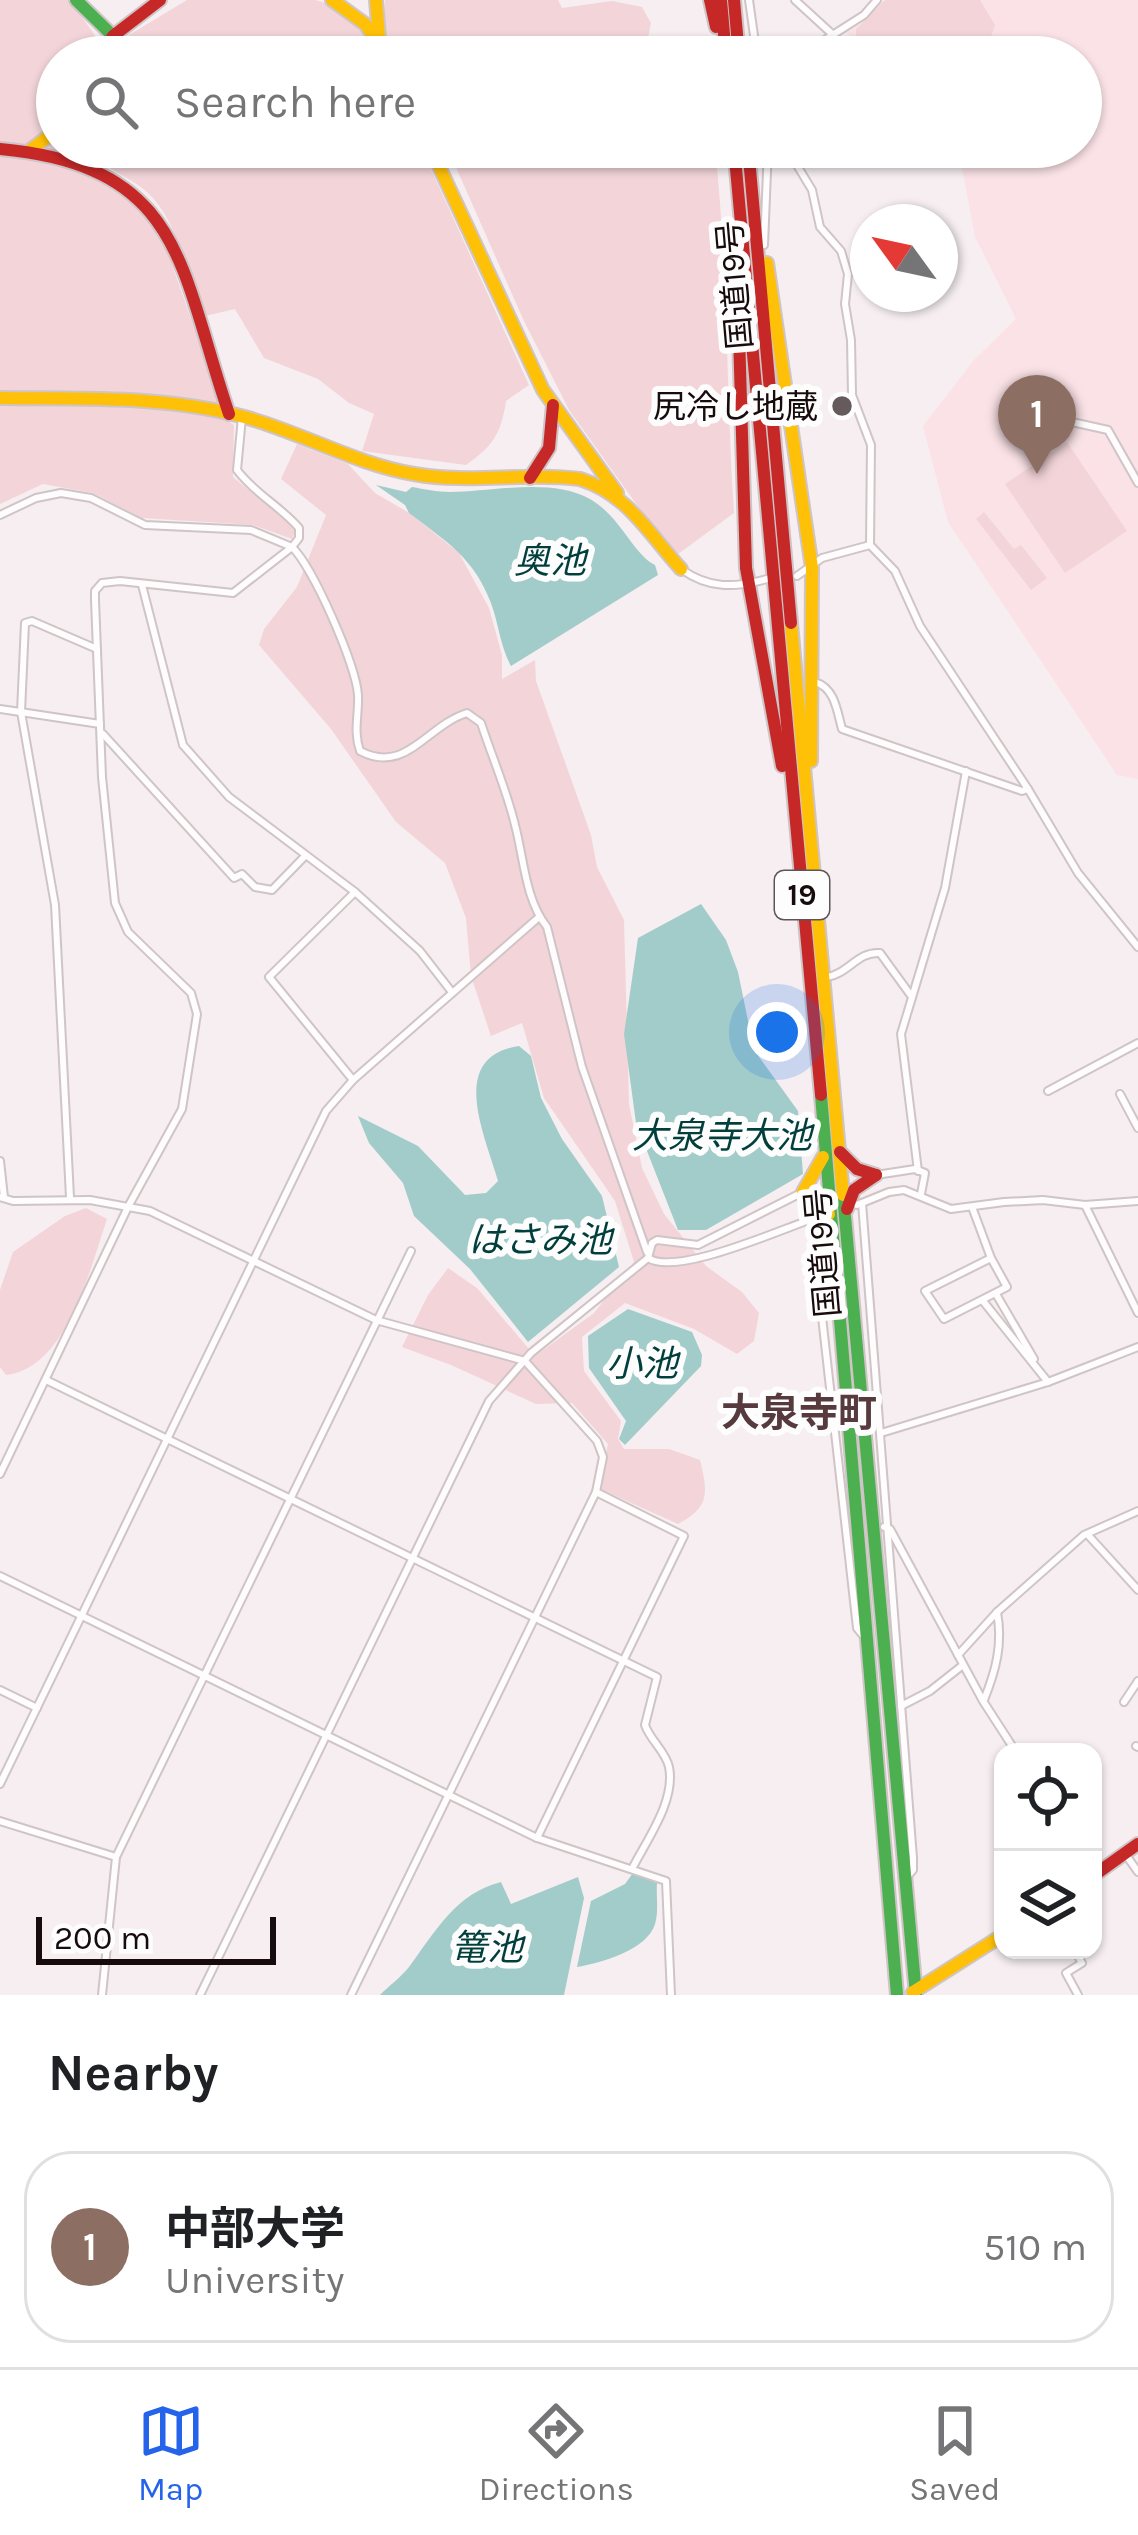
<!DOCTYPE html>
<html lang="en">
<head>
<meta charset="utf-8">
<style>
	body { margin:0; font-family:Karla,"Noto Sans JP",sans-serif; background:#f6f6f6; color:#202124 }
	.controls { position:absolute; right:36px; bottom:36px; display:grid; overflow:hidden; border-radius:24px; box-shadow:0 3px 9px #0004 }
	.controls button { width:108px; height:108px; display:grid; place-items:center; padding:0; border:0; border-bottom:3px solid #e0e0e0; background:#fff; color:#202124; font:60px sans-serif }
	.compass { position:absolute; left:850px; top:204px; width:108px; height:108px; border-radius:50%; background:#fff; box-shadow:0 3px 9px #0004; rotate:303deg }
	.scale { position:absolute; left:36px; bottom:30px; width:240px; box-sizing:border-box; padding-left:12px; border:6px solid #170b0d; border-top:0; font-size:33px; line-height:42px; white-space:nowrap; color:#170b0d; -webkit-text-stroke:9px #fdfdfd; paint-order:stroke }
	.you { position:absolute; left:777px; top:1032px; width:42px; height:42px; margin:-30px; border:9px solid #fff; border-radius:50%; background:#1a73e8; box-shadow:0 0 0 18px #1a73e833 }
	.badge { display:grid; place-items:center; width:78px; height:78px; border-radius:50%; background:#2563eb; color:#fff; font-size:39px; font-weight:700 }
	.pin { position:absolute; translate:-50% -99px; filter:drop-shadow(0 3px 6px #0008) }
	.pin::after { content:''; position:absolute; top:63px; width:42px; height:36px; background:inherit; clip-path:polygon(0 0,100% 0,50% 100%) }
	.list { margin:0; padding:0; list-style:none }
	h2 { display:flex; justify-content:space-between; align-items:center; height:156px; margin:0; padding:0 48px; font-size:51px }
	h2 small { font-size:39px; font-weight:400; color:#757577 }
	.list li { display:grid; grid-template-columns:78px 1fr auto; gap:36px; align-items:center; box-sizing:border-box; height:192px; margin:0 24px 24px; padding:0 24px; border:3px solid #e0e0e0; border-radius:48px }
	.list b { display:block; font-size:45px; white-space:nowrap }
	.list p { margin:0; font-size:39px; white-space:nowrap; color:#757577 }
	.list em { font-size:39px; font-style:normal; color:#757577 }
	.icon { flex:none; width:66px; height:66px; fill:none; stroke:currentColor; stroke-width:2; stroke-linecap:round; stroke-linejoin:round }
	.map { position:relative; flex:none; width:1138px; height:1995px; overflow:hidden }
	.search { position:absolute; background:#fff; box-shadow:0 3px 9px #0004; left:36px; right:36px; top:36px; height:132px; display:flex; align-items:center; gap:30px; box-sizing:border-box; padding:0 42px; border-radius:66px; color:#757577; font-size:45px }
	.sheet { height:372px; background:#fff }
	nav { display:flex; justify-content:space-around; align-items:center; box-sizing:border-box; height:168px; border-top:3px solid #e0e0e0; background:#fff; font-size:33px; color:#757577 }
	nav a { display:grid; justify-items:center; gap:6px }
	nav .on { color:#2563eb }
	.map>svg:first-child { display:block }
	.built { fill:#fae2e6 }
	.green { fill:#f3d5d9 }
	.water { fill:#a1ccc9 }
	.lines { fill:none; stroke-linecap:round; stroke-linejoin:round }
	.street-casing { stroke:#cfc4c6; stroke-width:10 }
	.fast-casing { stroke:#cfc4c6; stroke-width:16 }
	.slow-casing { stroke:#cfc4c6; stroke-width:16 }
	.jam-casing { stroke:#cfc4c6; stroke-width:16 }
	.street { stroke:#fefcfd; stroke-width:6 }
	.fast { stroke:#4caf50; stroke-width:12 }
	.slow { stroke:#ffc107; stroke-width:12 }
	.jam { stroke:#c62828; stroke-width:12 }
	.poi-dot { fill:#655a5c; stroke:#fdfdfd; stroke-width:4.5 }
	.labels { text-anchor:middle; stroke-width:12; stroke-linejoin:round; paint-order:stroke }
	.shield { fill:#fdfdfd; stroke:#5c5455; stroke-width:3 }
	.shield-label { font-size:30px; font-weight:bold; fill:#170b0d }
	.street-label { font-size:33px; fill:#170b0d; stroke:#fdfdfd }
	.poi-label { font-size:33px; fill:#170b0d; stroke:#fdfdfd; text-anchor:end }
	.water-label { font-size:36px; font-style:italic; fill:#003f3c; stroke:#fdfdfd }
	.quarter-label { font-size:39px; font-weight:bold; fill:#573a3e; stroke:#fdfdfd }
</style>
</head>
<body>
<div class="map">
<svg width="1138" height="1995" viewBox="0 0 1138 1995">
	<rect width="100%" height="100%" fill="#f6eef0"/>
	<polygon class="built" points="884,0 1138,0 1138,779 1117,775 948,522 923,426 974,360 1016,319 975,237 958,147 1081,147 1081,57 877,57 846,33 867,20"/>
	<g class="green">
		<polygon points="0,0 70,0 101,44 92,57 57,57 57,147 70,147 85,169 129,193 161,233 226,419 234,425 233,477 296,529 292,539 253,525 142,518 93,493 43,484 0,504"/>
		<path d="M187 0H315C346 7 368 28 381 57H108L129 35Z"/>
		<path d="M385 0H558L562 8 612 1 642 7 651 23 648 38C578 71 476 57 399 57L385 33Z"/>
		<polygon points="885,0 980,0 995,25 984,57 878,57 856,37 856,29"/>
		<path d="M90 147H421L529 385 506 401C501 434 493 446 466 465L362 451 374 414 349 403 318 379 264 358 235 309 201 317C188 279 179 223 149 194 131 176 103 171 90 147Z"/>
		<path d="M447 147H715C728 269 726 391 734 513L674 557 569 410 523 319Z"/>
		<polygon points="1067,442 1127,531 1065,573 1005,484"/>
		<path d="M297 444 348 464 375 493 411 514 459 553 489 608 502 655V679L535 660 536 681 591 835 597 867 624 920 629 1104 642 1168 664 1214 706 1266 742 1292 759 1313 754 1341 737 1354 694 1329 625 1303 582 1337 584 1371 621 1421 618 1439 624 1449H669L700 1460C708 1493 710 1507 678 1524L598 1488 608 1444 572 1403 536 1404 451 1365 402 1347 428 1295 448 1268 477 1288 535 1356 594 1313 634 1262 615 1201 544 1098 522 1023 491 1036 471 976 466 918 445 863 396 822 331 729 259 645 264 629 297 587 326 515 281 479Z"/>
		<polygon points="984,512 1014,549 1021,545 1047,578 1031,590 976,519"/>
		<path d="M86 1208 107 1219C90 1269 67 1368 6 1375L0 1367V1290L13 1252 65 1216Z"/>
	</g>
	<g class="water">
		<path d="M376 485 406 492 412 487C424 489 437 492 450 492 493 492 550 477 590 499 621 517 633 554 655 565L658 575 511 666C500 646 499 625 491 603 474 558 447 542 409 513L405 505Z"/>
		<polygon points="701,904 726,940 738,972 754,1050 798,1111 803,1174 706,1230 678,1230 636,1123 624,1034 638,938"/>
		<path d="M519 1046 531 1056 541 1098 562 1139 602 1196 619 1267 528 1342 470 1269 414 1216 403 1183 369 1143 358 1116 418 1146 465 1195 486 1193 498 1181C485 1135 447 1057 519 1046Z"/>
		<polygon points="628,1309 692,1332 702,1355 701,1366 625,1445 619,1439 626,1421 589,1368 588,1336"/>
		<path d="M633 1873 657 1883C656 1895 659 1912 655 1924 647 1950 601 1963 577 1967L591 1901 625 1884Z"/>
		<path d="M578 1877 584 1898 564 1995H380C389 1986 401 1977 409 1967 435 1932 456 1893 501 1882L511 1904Z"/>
	</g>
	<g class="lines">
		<defs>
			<g id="street">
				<polyline points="749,0 757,57"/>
				<polyline points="795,0 831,33"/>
				<polyline points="798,57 864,15 877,0"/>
				<polyline points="786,147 812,190 820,227 841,251 848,274 845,304 851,340 852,395 871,445 870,545 895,571 920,626 1028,789 1078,873 1138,947"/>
				<polyline points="764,245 768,147"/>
				<polyline points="1063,420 1108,430 1138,483"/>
				<path d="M0 515 36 498 61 493 91 498 145 525 251 530 292 547 299 538V528C280 506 255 494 237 470L242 417"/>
				<path d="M681 569C709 589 734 588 767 579"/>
				<polyline points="797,576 822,558 870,545"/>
				<polyline points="142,585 183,745 229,797 355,892 420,951 451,991"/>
				<path d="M815 682C835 688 837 711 842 729L1022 791 1028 789"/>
				<polyline points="0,709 100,724"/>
				<polyline points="103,734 234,878 242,874 255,887 272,890 305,856"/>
				<path d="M827 977C848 974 858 951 880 953L912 997"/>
				<polyline points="353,1080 269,977 355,892"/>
				<polyline points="1048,1091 1138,1043"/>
				<polyline points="1120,1094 1138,1128"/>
				<polyline points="0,1161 4,1197"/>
				<polyline points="918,1171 901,1034 945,888 966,771"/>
				<polyline points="876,1175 915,1169 925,1173 921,1194"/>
				<polyline points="0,1197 13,1201 90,1200 150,1211 376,1320 525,1361 597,1441 603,1457 596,1492 351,1995"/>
				<polyline points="70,1197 55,905 21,712 25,623 32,621 97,649"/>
				<polyline points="862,1203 913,1858 913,1870 906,1878"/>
				<polyline points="857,1205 889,1192 904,1190 951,1209 1004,1202 1043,1200 1085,1205 1138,1201"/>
				<polyline points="1085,1205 1138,1313"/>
				<polyline points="972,1207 991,1258 1007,1287 944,1319 925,1291 991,1258"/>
				<polyline points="811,1219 857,1628 866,1639"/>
				<path d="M648 1258C677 1277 783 1228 818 1217"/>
				<polyline points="996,1294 1034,1359"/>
				<polyline points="983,1301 1048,1382"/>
				<path d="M46 1380 657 1677 645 1725C650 1740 666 1752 669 1767 676 1801 646 1841 632 1869"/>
				<polyline points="881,1433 1048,1382 1138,1347"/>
				<path d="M0 1474 129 1205 182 1109 197 1014 191 993 128 932 115 903 102 777 95 600V591L102 583 120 581 233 593 292 547C313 567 356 665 358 695 359 715 353 731 360 751 406 775 426 726 467 713L481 723C492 757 507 791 515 825 524 859 525 899 547 927L582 1067 647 1252"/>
				<polyline points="884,1527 890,1529 983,1701 1016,1752"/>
				<polyline points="1088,1535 1138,1590"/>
				<polyline points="0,1576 537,1838 666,1881 671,1995"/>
				<polyline points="958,1655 997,1612 1084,1535 1138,1511"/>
				<polyline points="0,1690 37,1708"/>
				<path d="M984 1700C996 1670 1003 1644 997 1612"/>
				<polyline points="1124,1702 1138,1681"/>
				<polyline points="901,1706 930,1691 963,1665"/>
				<polyline points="1136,1746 1138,1747"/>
				<polyline points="0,1784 326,1111 353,1080 539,917"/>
				<polyline points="0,1821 116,1857"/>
				<polyline points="537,1838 684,1536 596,1492"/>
				<polyline points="1126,1855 1138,1872"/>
				<polyline points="1074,1950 1082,1963 1066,1973 1078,1995"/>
				<polyline points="102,1995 116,1857 411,1251"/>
				<polyline points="200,1995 489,1401 531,1353 648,1258 652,1243 657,1240 698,1245 803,1192"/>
			</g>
			<g id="fast">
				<polyline points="76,0 113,36"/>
				<polyline points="821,1095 897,1995"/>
				<polyline points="843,1195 916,1995"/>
			</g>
			<g id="slow">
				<polyline points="332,0 365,24 388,57"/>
				<polyline points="376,0 379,36"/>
				<polyline points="430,147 543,390 617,493"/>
				<polyline points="29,151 57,130"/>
				<polyline points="767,263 812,568 811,761"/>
				<path d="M0 398C82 399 168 395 248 418 304 434 356 464 414 474 469 484 525 472 580 479 628 494 649 534 681 569"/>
				<polyline points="791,623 843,1195"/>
				<polyline points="823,1157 803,1192 829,1214"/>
				<polyline points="913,1992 1003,1935"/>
			</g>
			<g id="jam">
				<polyline points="710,0 716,27"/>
				<polyline points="721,0 726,57"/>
				<polyline points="734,0 739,57"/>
				<polyline points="100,57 113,36 160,0"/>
				<polyline points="734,147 821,1095"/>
				<polyline points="748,147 791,623"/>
				<path d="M0 149C184 166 179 267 229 414"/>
				<polyline points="737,268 746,568 782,766"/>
				<polyline points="530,478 549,448 553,405"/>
				<polyline points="840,1152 857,1169 876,1175"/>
				<polyline points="847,1209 854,1190 876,1175"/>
				<polyline points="1093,1876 1138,1844"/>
			</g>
		</defs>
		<use href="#street" class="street-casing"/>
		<use href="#fast" class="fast-casing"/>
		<use href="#slow" class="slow-casing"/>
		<use href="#jam" class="jam-casing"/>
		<use href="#street" class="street"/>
		<use href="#fast" class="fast"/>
		<use href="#slow" class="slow"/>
		<use href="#jam" class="jam"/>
	</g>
	<circle class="poi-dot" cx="842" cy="406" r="12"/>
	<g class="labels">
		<rect class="shield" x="775" y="871" width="54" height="48" rx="9"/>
		<g class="shield-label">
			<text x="802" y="905">19</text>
		</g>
		<g class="street-label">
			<text transform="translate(734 285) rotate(-95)" y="12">国道19号</text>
			<text transform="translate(822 1253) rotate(-95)" y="12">国道19号</text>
		</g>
		<g class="poi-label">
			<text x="818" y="418">尻冷し地蔵</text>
		</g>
		<g class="water-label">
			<text x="550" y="573">奥池</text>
			<text x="722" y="1148">大泉寺大池</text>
			<text x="540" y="1252">はさみ池</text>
			<text x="642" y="1376">小池</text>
			<text x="487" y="1960">篭池</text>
		</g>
		<g class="quarter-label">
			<text x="799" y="1426">大泉寺町</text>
		</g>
	</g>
</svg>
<div class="controls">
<button><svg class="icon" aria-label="locate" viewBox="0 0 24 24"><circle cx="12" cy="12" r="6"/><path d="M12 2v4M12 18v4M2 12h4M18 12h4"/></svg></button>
<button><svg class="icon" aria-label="layers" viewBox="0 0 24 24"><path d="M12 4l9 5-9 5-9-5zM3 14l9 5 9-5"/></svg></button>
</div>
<svg class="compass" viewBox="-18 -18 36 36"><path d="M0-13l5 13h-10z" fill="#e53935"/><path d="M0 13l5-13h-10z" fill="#757577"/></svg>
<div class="scale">200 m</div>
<div class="you"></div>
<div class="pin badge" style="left:1037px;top:474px;background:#8d6e63">1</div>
<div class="search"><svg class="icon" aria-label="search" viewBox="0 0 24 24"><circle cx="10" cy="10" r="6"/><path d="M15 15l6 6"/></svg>Search here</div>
</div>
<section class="sheet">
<h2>Nearby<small></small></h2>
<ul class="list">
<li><span class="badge" style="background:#8d6e63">1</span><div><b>中部大学</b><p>University</p></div><em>510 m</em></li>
</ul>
</section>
<nav>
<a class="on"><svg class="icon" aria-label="map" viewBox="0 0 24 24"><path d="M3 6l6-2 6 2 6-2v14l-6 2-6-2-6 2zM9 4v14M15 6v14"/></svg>Map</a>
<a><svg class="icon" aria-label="directions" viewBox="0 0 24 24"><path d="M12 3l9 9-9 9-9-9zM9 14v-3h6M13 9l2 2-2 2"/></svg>Directions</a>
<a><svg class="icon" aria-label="saved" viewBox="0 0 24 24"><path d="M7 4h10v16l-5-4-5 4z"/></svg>Saved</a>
</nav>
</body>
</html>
